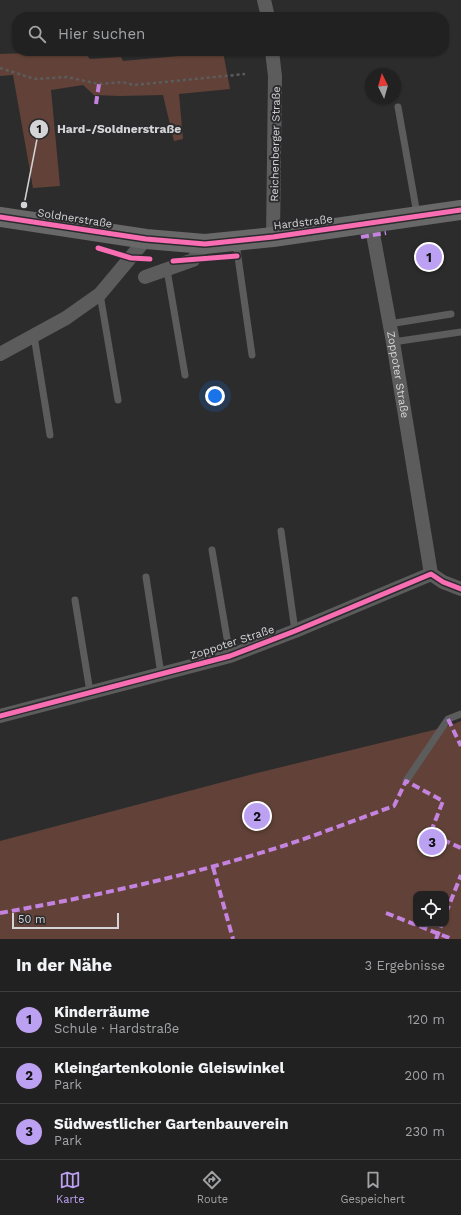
<!DOCTYPE html>
<html lang="de">
<head>
<meta charset="utf-8">
<style>
	body { margin:0; font-family:"Work Sans",sans-serif; background:#29292a; color:#f1f3f6 }
	.controls { position:absolute; right:12px; bottom:12px; display:grid; overflow:hidden; border-radius:8px; box-shadow:0 1px 3px #0004 }
	.controls button { width:36px; height:36px; display:grid; place-items:center; padding:0; border:0; border-bottom:1px solid #3e3e40; background:#212122; color:#f1f3f6; font:20px sans-serif }
	.compass { position:absolute; left:365px; top:68px; width:36px; height:36px; border-radius:50%; background:#212122; box-shadow:0 1px 3px #0004; rotate:355deg }
	.scale { position:absolute; left:12px; bottom:10px; width:107px; box-sizing:border-box; padding-left:4px; border:2px solid #d4d4d6; border-top:0; font-size:11px; line-height:14px; white-space:nowrap; color:#d4d4d6; -webkit-text-stroke:3px #2b2b2e; paint-order:stroke }
	.you { position:absolute; left:215px; top:396px; width:14px; height:14px; margin:-10px; border:3px solid #fff; border-radius:50%; background:#1a73e8; box-shadow:0 0 0 6px #1a73e833 }
	.badge { display:grid; place-items:center; width:26px; height:26px; border-radius:50%; background:#bca0f2; color:#111; font-size:13px; font-weight:700 }
	.pin { position:absolute; translate:-50% -50%; border:2px solid #fff; box-shadow:0 1px 4px #0006 }
	.list { margin:0; padding:0; list-style:none }
	h2 { display:flex; justify-content:space-between; align-items:center; height:52px; margin:0; padding:0 16px; font-size:17px }
	h2 small { font-size:13px; font-weight:400; color:#a2a3a5 }
	.list li { display:grid; grid-template-columns:26px 1fr auto; gap:12px; align-items:center; box-sizing:border-box; height:56px; padding:0 16px; border-top:1px solid #3e3e40 }
	.list b { display:block; font-size:15px; white-space:nowrap }
	.list p { margin:0; font-size:13px; white-space:nowrap; color:#a2a3a5 }
	.list em { font-size:13px; font-style:normal; color:#a2a3a5 }
	.icon { flex:none; width:22px; height:22px; fill:none; stroke:currentColor; stroke-width:2; stroke-linecap:round; stroke-linejoin:round }
	.map { position:relative; flex:none; width:461px; height:939px; overflow:hidden }
	.search { position:absolute; background:#212122; box-shadow:0 1px 3px #0004; left:12px; right:12px; top:12px; height:44px; display:flex; align-items:center; gap:10px; box-sizing:border-box; padding:0 14px; border-radius:16px; color:#a2a3a5; font-size:15px }
	.sheet { height:220px; background:#212122 }
	nav { display:flex; justify-content:space-around; align-items:center; box-sizing:border-box; height:56px; border-top:1px solid #3e3e40; background:#212122; font-size:11px; color:#a2a3a5 }
	nav a { display:grid; justify-items:center; gap:2px }
	nav .on { color:#bca0f2 }
	.map>svg:first-child { display:block }
	.green { fill:#624238; fill-rule:evenodd }
	.lines { fill:none; stroke-linecap:round; stroke-linejoin:round }
	.path { stroke:#5c5c5c; stroke-width:2.5; stroke-dasharray:3 3; stroke-linecap:butt }
	.lane { stroke:#5c5c5d; stroke-width:7 }
	.street { stroke:#5c5c5d; stroke-width:14 }
	.secondary { stroke:#686868; stroke-width:20 }
	.quiet { stroke:#c483df; stroke-width:4; stroke-dasharray:8 4; stroke-linecap:butt }
	.cycleway-casing { stroke:#2b2b2e; stroke-width:8 }
	.cycleway { stroke:#f96db3; stroke-width:5 }
	.labels { text-anchor:middle; stroke-width:4; stroke-linejoin:round; paint-order:stroke }
	.street-label { font-size:11px; fill:#d4d4d6; stroke:#2b2b2e }
	.leader { fill:none; stroke:#d4d4d6; stroke-width:1.5 }
	.callout-dot { fill:#d4d4d6; stroke:#2b2b2e; stroke-width:1.5 }
	.mark-label { font-size:12px; text-anchor:middle; font-weight:bold; fill:#111 }
	.callout-label { font-size:12px; text-anchor:middle; font-weight:bold; fill:#d4d4d6; stroke:#2b2b2e; stroke-width:4; stroke-linejoin:round; paint-order:stroke }
</style>
</head>
<body>
<div class="map">
<svg width="461" height="939" viewBox="0 0 461 939">
	<rect width="100%" height="100%" fill="#2c2c2d"/>
	<g class="green">
		<polygon points="83,51 90,59 121,57 123,61 223,52 230,89 179,94 183,139 174,141 163,95 120,96 94,95 83,85 51,90 60,186 33,188 13,75 0,76 0,54"/>
		<path d="M461 721V939H0V841L257 773 446 727ZM416 894H446V924H416Z"/>
	</g>
	<g class="lines">
		<polyline class="path" points="0,68 35,79 67,77 99,84 122,82 134,85 245,74"/>
		<g class="lane">
			<polyline points="398,107 417,214"/>
			<polyline points="236,243 252,355"/>
			<polyline points="167,270 185,375"/>
			<polyline points="100,294 118,400"/>
			<polyline points="389,324 451,314"/>
			<polyline points="34,336 50,435"/>
			<polyline points="393,342 461,332"/>
			<polyline points="281,531 295,631"/>
			<polyline points="212,550 230,656"/>
			<polyline points="146,577 161,674"/>
			<polyline points="75,600 90,692"/>
			<polyline points="406,781 448,719 461,714"/>
		</g>
		<g class="street">
			<polyline points="264,0 268,17"/>
			<polyline points="272,51 275,76 273,237"/>
			<path id="s1" d="M371 223 393 342 431 574"/>
			<polyline points="145,277 193,260 205,244"/>
			<polyline points="0,354 66,318 100,294 146,239"/>
			<polyline points="0,716 230,656 295,631 431,574 443,582 461,589"/>
		</g>
		<polyline class="secondary" points="0,217 146,239 205,244 273,237 461,210"/>
		<g class="quiet">
			<polyline points="96,104 99,84"/>
			<polyline points="361,237 386,233"/>
			<polyline points="448,719 461,746"/>
			<polyline points="213,867 233,939"/>
			<path d="M0 913C96 896 192 875 286 845 322 833 358 819 394 806L406 781 443 801 430 834 461 848"/>
			<polyline points="386,913 452,939"/>
			<polyline points="446,913 461,875"/>
			<polyline points="436,939 442,924"/>
		</g>
		<defs>
			<g id="cycleway">
				<polyline points="0,217 146,239 205,244 273,237 461,210"/>
				<polyline points="98,248 131,258 150,259"/>
				<polyline points="173,261 237,256"/>
				<polyline points="0,716 230,656 295,631 431,574 443,582 461,589"/>
			</g>
		</defs>
		<use href="#cycleway" class="cycleway-casing"/>
		<use href="#cycleway" class="cycleway"/>
	</g>
	<g class="labels">
		<g class="street-label">
			<text transform="translate(275 144) rotate(-89)" y="4">Reichenberger Straße</text>
			<text transform="translate(75 218) rotate(9)" y="4">Soldnerstraße</text>
			<text transform="translate(303 222) rotate(-7)" y="4">Hardstraße</text>
			<text dy="4" stroke="none"><textPath href="#s1" startOffset="154">Zoppoter Straße</textPath></text>
			<text transform="translate(232 642) rotate(-18)" y="4">Zoppoter Straße</text>
		</g>
	</g>
	<path class="leader" d="M24 205L39 129"/>
	<g class="callout-dot">
		<circle cx="24" cy="205" r="4"/>
		<circle cx="39" cy="129" r="10"/>
	</g>
	<g class="mark-label">
		<text x="39" y="133">1</text>
	</g>
	<g class="callout-label">
		<text x="119" y="133">Hard-/Soldnerstraße</text>
	</g>
</svg>
<div class="controls">
<button><svg class="icon" aria-label="locate" viewBox="0 0 24 24"><circle cx="12" cy="12" r="6"/><path d="M12 2v4M12 18v4M2 12h4M18 12h4"/></svg></button>
</div>
<svg class="compass" viewBox="-18 -18 36 36"><path d="M0-13l5 13h-10z" fill="#e53935"/><path d="M0 13l5-13h-10z" fill="#a2a3a5"/></svg>
<div class="scale">50 m</div>
<div class="you"></div>
<div class="pin badge" style="left:429px;top:257px">1</div>
<div class="pin badge" style="left:257px;top:816px">2</div>
<div class="pin badge" style="left:432px;top:842px">3</div>
<div class="search"><svg class="icon" aria-label="search" viewBox="0 0 24 24"><circle cx="10" cy="10" r="6"/><path d="M15 15l6 6"/></svg>Hier suchen</div>
</div>
<section class="sheet">
<h2>In der Nähe<small>3 Ergebnisse</small></h2>
<ul class="list">
<li><span class="badge">1</span><div><b>Kinderräume</b><p>Schule · Hardstraße</p></div><em>120 m</em></li>
<li><span class="badge">2</span><div><b>Kleingartenkolonie Gleiswinkel</b><p>Park</p></div><em>200 m</em></li>
<li><span class="badge">3</span><div><b>Südwestlicher Gartenbauverein</b><p>Park</p></div><em>230 m</em></li>
</ul>
</section>
<nav>
<a class="on"><svg class="icon" aria-label="map" viewBox="0 0 24 24"><path d="M3 6l6-2 6 2 6-2v14l-6 2-6-2-6 2zM9 4v14M15 6v14"/></svg>Karte</a>
<a><svg class="icon" aria-label="directions" viewBox="0 0 24 24"><path d="M12 3l9 9-9 9-9-9zM9 14v-3h6M13 9l2 2-2 2"/></svg>Route</a>
<a><svg class="icon" aria-label="saved" viewBox="0 0 24 24"><path d="M7 4h10v16l-5-4-5 4z"/></svg>Gespeichert</a>
</nav>
</body>
</html>
